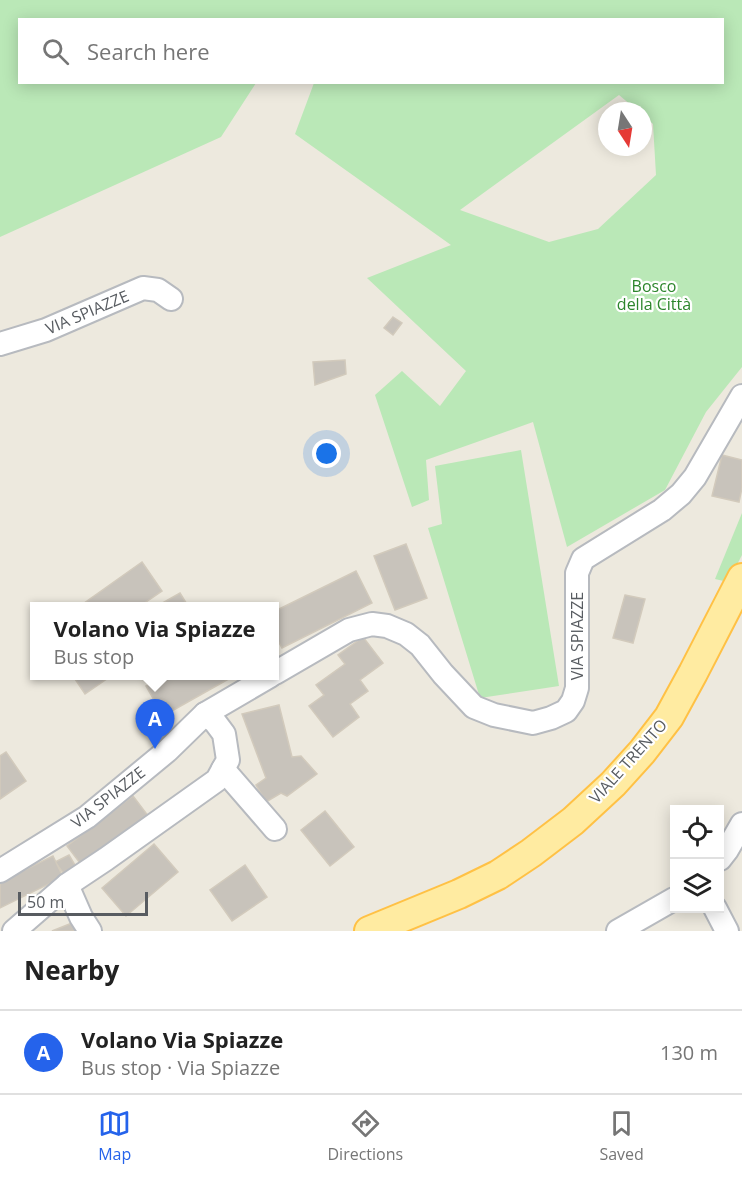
<!DOCTYPE html>
<html lang="en">
<head>
<meta charset="utf-8">
<style>
	body { margin:0; font-family:"Open Sans",sans-serif; background:#f6f6f6; color:#222 }
	.controls { position:absolute; right:18px; bottom:18px; display:grid; overflow:hidden; border-radius:0px; box-shadow:0 3px 15px #0003 }
	.controls button { width:54px; height:54px; display:grid; place-items:center; padding:0; border:0; border-bottom:2px solid #e0e0e0; background:#fff; color:#222; font:30px sans-serif }
	.compass { position:absolute; left:598px; top:102px; width:54px; height:54px; border-radius:50%; background:#fff; box-shadow:0 3px 15px #0003; rotate:168deg }
	.scale { position:absolute; left:18px; bottom:15px; width:130px; box-sizing:border-box; padding-left:6px; border:3px solid #585c61; border-top:0; font-size:16px; line-height:21px; white-space:nowrap; color:#585c61; -webkit-text-stroke:4px #fff; paint-order:stroke }
	.you { position:absolute; left:327px; top:454px; width:21px; height:21px; margin:-15px; border:4px solid #fff; border-radius:50%; background:#1a73e8; box-shadow:0 0 0 9px #1a73e833 }
	.badge { display:grid; place-items:center; width:39px; height:39px; border-radius:50%; background:#2563eb; color:#fff; font-size:20px; font-weight:700 }
	.pin { position:absolute; translate:-50% -50px; filter:drop-shadow(0 2px 3px #0008) }
	.pin::after { content:''; position:absolute; top:32px; width:21px; height:18px; background:inherit; clip-path:polygon(0 0,100% 0,50% 100%) }
	.popup { position:absolute; left:30px; top:602px; width:249px; height:78px; box-sizing:border-box; display:grid; place-content:center; border-radius:0px; background:#fff; filter:drop-shadow(0 2px 4px #0005); font-size:20px; white-space:nowrap; color:#767676 }
	.popup b { font-size:22px; color:#222 }
	.popup::after { content:''; position:absolute; left:50%; top:100%; margin-left:-12px; border:12px solid transparent; border-top-color:#fff }
	.list { margin:0; padding:0; list-style:none }
	h2 { display:flex; justify-content:space-between; align-items:center; height:78px; margin:0; padding:0 24px; font-size:26px }
	h2 small { font-size:20px; font-weight:400; color:#767676 }
	.list li { display:grid; grid-template-columns:39px 1fr auto; gap:18px; align-items:center; box-sizing:border-box; height:84px; padding:0 24px; border-top:2px solid #e0e0e0 }
	.list b { display:block; font-size:22px; white-space:nowrap }
	.list p { margin:0; font-size:20px; white-space:nowrap; color:#767676 }
	.list em { font-size:20px; font-style:normal; color:#767676 }
	.icon { flex:none; width:33px; height:33px; fill:none; stroke:currentColor; stroke-width:2; stroke-linecap:round; stroke-linejoin:round }
	.map { position:relative; flex:none; width:742px; height:931px; overflow:hidden }
	.search { position:absolute; background:#fff; box-shadow:0 3px 15px #0003; left:18px; right:18px; top:18px; height:66px; display:flex; align-items:center; gap:15px; box-sizing:border-box; padding:0 21px; border-radius:0px; color:#767676; font-size:22px }
	.sheet { height:162px; background:#fff }
	nav { display:flex; justify-content:space-around; align-items:center; box-sizing:border-box; height:84px; border-top:2px solid #e0e0e0; background:#fff; font-size:16px; color:#767676 }
	nav a { display:grid; justify-items:center; gap:3px }
	nav .on { color:#2563eb }
	.map>svg:first-child { display:block }
	.green { fill:#bae8b7; fill-rule:evenodd }
	.building { fill:#c8c3bb; stroke:#d2cabc; stroke-width:1.5 }
	.lines { fill:none; stroke-linecap:round; stroke-linejoin:round }
	.minor-casing { stroke:#b7babf; stroke-width:26 }
	.major-casing { stroke:#ffc145; stroke-width:32 }
	.minor { stroke:#fff; stroke-width:22 }
	.major { stroke:#ffeba1; stroke-width:28 }
	.labels { text-anchor:middle; stroke-width:4.5; stroke-linejoin:round; paint-order:stroke }
	.park-label { font-size:16px; fill:#2c852c; stroke:#fff }
	.street-label { font-size:16px; fill:#585c61; stroke:#fff }
</style>
</head>
<body>
<div class="map">
<svg width="742" height="931" viewBox="0 0 742 931">
	<rect width="100%" height="100%" fill="#ede9de"/>
	<g class="green">
		<path d="M0 0H742V367L706 412 665 490 567 547 533 422 426 460 429 500 412 507 375 395 402 371 440 406 466 371 367 278 451 245 295 134 314 83 722 82V20H20V82L256 83 221 137 0 237ZM619 95 638 111H643V115L653 124 656 175 598 229 549 242 460 210Z"/>
		<polygon points="521,450 559,686 480,698 428,528 442,524 435,466"/>
		<polygon points="742,513 742,555 728,582 715,579"/>
	</g>
	<g class="building">
		<polygon points="393,317 402,323 393,335 384,328"/>
		<polygon points="345,360 346,374 315,385 313,362"/>
		<polygon points="722,455 742,460 742,488 739,502 712,496"/>
		<polygon points="406,544 427,598 395,610 374,556"/>
		<polygon points="142,562 162,591 140,606 80,606"/>
		<polygon points="356,571 372,603 282,648 275,635 275,611"/>
		<polygon points="180,593 188,606 157,606"/>
		<polygon points="625,595 645,599 633,643 613,638"/>
		<polygon points="363,637 383,663 360,680 368,691 350,704 359,717 333,737 309,706 324,695 316,685 345,664 338,655"/>
		<polygon points="73,676 111,676 85,694"/>
		<polygon points="164,676 234,676 163,716 146,686"/>
		<polygon points="279,705 292,757 301,756 317,774 287,796 281,793 266,802 256,785 266,778 242,714"/>
		<polygon points="6,752 26,781 0,799 0,756"/>
		<polygon points="133,796 149,817 83,867 67,846"/>
		<polygon points="325,811 354,847 330,866 301,830"/>
		<polygon points="154,844 178,872 126,916 102,888"/>
		<polygon points="69,855 75,865 64,874 55,862"/>
		<polygon points="53,856 63,877 0,908 0,882"/>
		<polygon points="245,865 267,897 232,921 210,890"/>
		<polygon points="77,921 81,931 52,931"/>
	</g>
	<g class="lines">
		<defs>
			<g id="minor">
				<polyline points="0,344 46,330 143,288 158,290 171,299"/>
				<polyline points="275,673 349,630 372,624 387,626 406,634 420,645 443,674 474,707 494,715 533,723 551,718 566,711 573,701 577,688 577,573 583,559 662,510 681,494 695,477 742,396"/>
				<polyline points="223,769 275,829"/>
				<polyline points="720,859 727,850 742,824"/>
				<polyline points="0,871 87,817 167,751 205,714 270,676"/>
				<polyline points="67,885 81,917 90,931"/>
				<polyline points="715,908 727,931"/>
				<polyline points="14,931 67,885 106,859 217,780 228,760 224,734 215,722 205,714"/>
				<polyline points="618,931 674,899"/>
			</g>
			<polyline id="major" points="369,931 459,894 498,875 531,853 573,821 613,784 642,752 669,717 693,673 742,578"/>
		</defs>
		<use href="#minor" class="minor-casing"/>
		<use href="#major" class="major-casing"/>
		<use href="#minor" class="minor"/>
		<use href="#major" class="major"/>
	</g>
	<g class="labels">
		<g class="park-label">
			<text x="654" y="292">Bosco<tspan x="654" dy="18">della Città</tspan></text>
		</g>
		<g class="street-label">
			<text transform="translate(87 312) rotate(-23)" y="6">VIA SPIAZZE</text>
			<text transform="translate(577 636) rotate(-90)" y="6">VIA SPIAZZE</text>
			<text transform="translate(628 761) rotate(-48)" y="6">VIALE TRENTO</text>
			<text transform="translate(108 797) rotate(-38)" y="6">VIA SPIAZZE</text>
		</g>
	</g>
</svg>
<div class="controls">
<button><svg class="icon" aria-label="locate" viewBox="0 0 24 24"><circle cx="12" cy="12" r="6"/><path d="M12 2v4M12 18v4M2 12h4M18 12h4"/></svg></button>
<button><svg class="icon" aria-label="layers" viewBox="0 0 24 24"><path d="M12 4l9 5-9 5-9-5zM3 14l9 5 9-5"/></svg></button>
</div>
<svg class="compass" viewBox="-18 -18 36 36"><path d="M0-13l5 13h-10z" fill="#e53935"/><path d="M0 13l5-13h-10z" fill="#767676"/></svg>
<div class="scale">50 m</div>
<div class="you"></div>
<div class="pin badge" style="left:155px;top:749px">A</div>
<div class="popup"><b>Volano Via Spiazze</b>Bus stop</div>
<div class="search"><svg class="icon" aria-label="search" viewBox="0 0 24 24"><circle cx="10" cy="10" r="6"/><path d="M15 15l6 6"/></svg>Search here</div>
</div>
<section class="sheet">
<h2>Nearby<small></small></h2>
<ul class="list">
<li><span class="badge">A</span><div><b>Volano Via Spiazze</b><p>Bus stop · Via Spiazze</p></div><em>130 m</em></li>
</ul>
</section>
<nav>
<a class="on"><svg class="icon" aria-label="map" viewBox="0 0 24 24"><path d="M3 6l6-2 6 2 6-2v14l-6 2-6-2-6 2zM9 4v14M15 6v14"/></svg>Map</a>
<a><svg class="icon" aria-label="directions" viewBox="0 0 24 24"><path d="M12 3l9 9-9 9-9-9zM9 14v-3h6M13 9l2 2-2 2"/></svg>Directions</a>
<a><svg class="icon" aria-label="saved" viewBox="0 0 24 24"><path d="M7 4h10v16l-5-4-5 4z"/></svg>Saved</a>
</nav>
</body>
</html>
